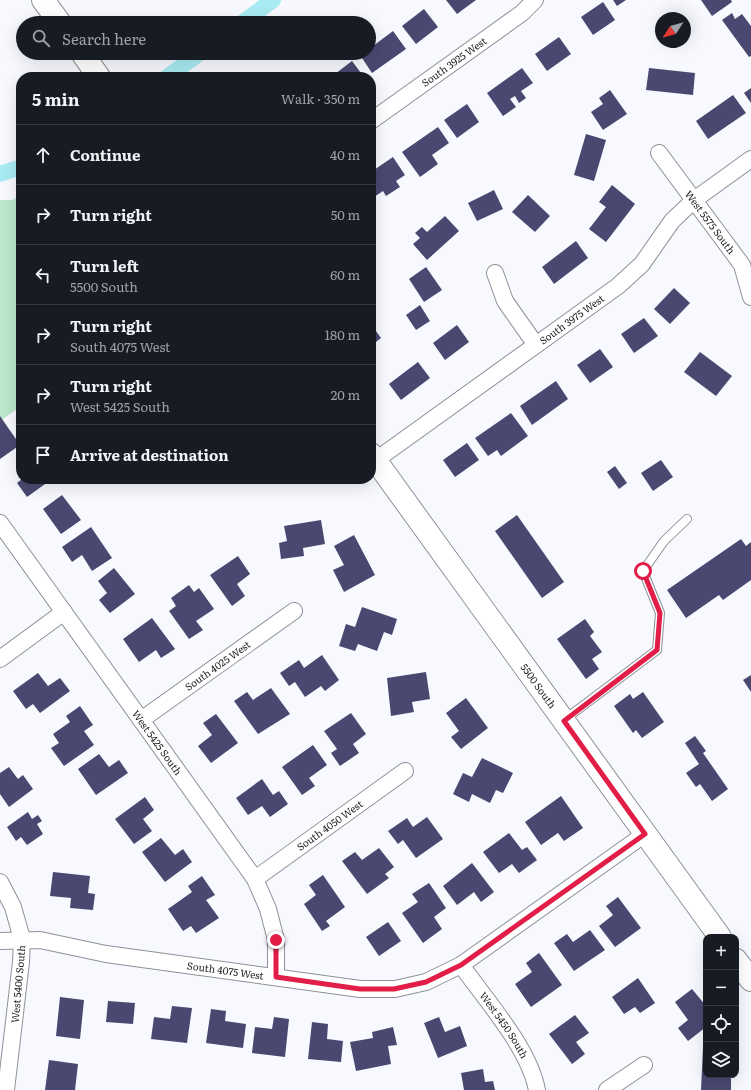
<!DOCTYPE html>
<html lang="en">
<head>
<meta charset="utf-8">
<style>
	body { margin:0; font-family:Literata,serif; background:#20242c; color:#f1f3f6 }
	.controls { position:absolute; right:12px; bottom:12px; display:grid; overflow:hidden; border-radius:8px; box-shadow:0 4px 16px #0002 }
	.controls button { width:36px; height:36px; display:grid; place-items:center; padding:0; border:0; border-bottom:1px solid #363941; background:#171b24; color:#f1f3f6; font:20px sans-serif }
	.compass { position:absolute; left:655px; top:12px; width:36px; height:36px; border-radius:50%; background:#171b24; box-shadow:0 4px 16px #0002; rotate:234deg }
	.stop { position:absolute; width:12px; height:12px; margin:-9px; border:3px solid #e11d48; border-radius:50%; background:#fff }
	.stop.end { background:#e11d48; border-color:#fff; box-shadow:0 1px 4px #0008 }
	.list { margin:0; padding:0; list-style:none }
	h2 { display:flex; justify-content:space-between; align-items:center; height:52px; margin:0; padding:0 16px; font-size:17px }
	h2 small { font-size:13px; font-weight:400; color:#9ea1a6 }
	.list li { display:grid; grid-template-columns:26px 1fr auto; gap:12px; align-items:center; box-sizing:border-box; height:60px; padding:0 16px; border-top:1px solid #363941 }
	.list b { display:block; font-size:15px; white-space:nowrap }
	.list p { margin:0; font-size:13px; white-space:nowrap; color:#9ea1a6 }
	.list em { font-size:13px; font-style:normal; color:#9ea1a6 }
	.icon { flex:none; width:22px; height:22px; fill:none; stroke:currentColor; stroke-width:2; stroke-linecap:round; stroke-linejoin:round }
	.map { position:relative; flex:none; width:751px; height:1090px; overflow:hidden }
	.search { position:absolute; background:#171b24; box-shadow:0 4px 16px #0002; left:16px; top:16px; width:360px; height:44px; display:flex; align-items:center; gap:10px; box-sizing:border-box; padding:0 14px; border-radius:22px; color:#9ea1a6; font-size:15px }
	.panel { position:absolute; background:#171b24; box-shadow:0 4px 16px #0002; left:16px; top:72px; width:360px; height:412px; border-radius:16px }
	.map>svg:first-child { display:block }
	.green { fill:#bce7cb }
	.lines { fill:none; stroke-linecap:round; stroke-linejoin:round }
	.canal { stroke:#a9ebf2; stroke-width:16 }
	.building { fill:#4a4870 }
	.service-casing { stroke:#8d9198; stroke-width:10 }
	.minor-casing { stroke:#8d9198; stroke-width:18 }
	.secondary-casing { stroke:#8d9198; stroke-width:24 }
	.service { stroke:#fff; stroke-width:8 }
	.minor { stroke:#fff; stroke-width:16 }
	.secondary { stroke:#fff; stroke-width:22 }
	.route { stroke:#e11d48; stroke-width:5 }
	.labels { text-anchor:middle; stroke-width:4; stroke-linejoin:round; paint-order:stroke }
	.street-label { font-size:10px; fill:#1e2022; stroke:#fff }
</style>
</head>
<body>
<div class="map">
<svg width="751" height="1090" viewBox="0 0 751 1090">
	<rect width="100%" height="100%" fill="#f7f9fe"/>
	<polygon class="green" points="21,196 21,406 0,421 0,200 12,200"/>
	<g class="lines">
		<g class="canal">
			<polyline points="242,23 273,0"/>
			<polyline points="167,77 200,53"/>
			<polyline points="0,174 21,167"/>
		</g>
	</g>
	<g class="building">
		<polygon points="446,0 476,0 457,14"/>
		<polygon points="613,0 626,0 617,6"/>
		<polygon points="701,0 731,0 732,2 712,16"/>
		<polygon points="603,2 615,20 593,35 581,17"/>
		<polygon points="424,9 438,27 416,44 402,26"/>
		<polygon points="732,13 735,19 742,14 751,26 751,56 749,57 722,20"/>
		<polygon points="393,31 406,49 372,73 360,55 363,53 369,53 369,49"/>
		<polygon points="559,37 571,54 547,71 535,54"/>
		<polygon points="352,61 364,77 331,77"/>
		<polygon points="522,68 533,83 521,91 526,98 519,103 515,96 510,99 516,107 503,116 487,93"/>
		<polygon points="649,68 695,73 693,95 646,90"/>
		<polygon points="751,88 751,103 744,93"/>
		<polygon points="610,90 627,114 603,130 591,112 603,104 599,98"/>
		<polygon points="733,95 746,113 708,139 696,121"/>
		<polygon points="467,104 479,122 457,138 444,120"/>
		<polygon points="438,127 449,143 432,155 438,164 420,177 402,152"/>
		<polygon points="586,134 606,140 594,181 574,175"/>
		<polygon points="393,157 405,175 396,181 400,187 386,196 383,191 371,199 371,172"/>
		<polygon points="612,185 635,204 606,242 589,229 606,207 599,202"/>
		<polygon points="494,190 503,209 477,221 468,203"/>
		<polygon points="528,195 550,216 535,232 512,212"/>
		<polygon points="445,216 459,231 427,260 413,244 420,238 415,233 422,227 427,232"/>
		<polygon points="576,241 588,258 554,284 542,267"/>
		<polygon points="426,267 442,290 424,302 409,279"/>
		<polygon points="674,288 690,303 670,324 654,309"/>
		<polygon points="420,305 430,321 416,330 406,315"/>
		<polygon points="644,318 658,336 634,353 621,334"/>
		<polygon points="371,324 381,338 371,346"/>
		<polygon points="457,325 469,342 445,360 433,343"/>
		<polygon points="600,349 613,367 590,383 577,365"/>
		<polygon points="700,352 732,376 716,396 684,372"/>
		<polygon points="418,362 430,378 401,400 389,384"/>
		<polygon points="556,381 568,399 532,425 520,406"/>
		<polygon points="511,413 528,436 501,456 497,450 488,456 475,438"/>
		<polygon points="0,416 20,445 0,459"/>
		<polygon points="467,443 479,460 455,477 443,460"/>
		<polygon points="661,460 673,477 653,491 641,473"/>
		<polygon points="21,461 21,472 16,465"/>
		<polygon points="615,466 627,483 619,489 607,472"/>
		<polygon points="22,479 52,479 27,497 17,483"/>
		<polygon points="62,495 81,520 61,534 43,509"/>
		<polygon points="517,515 564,582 542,598 495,531"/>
		<polygon points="321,520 325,544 303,548 304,556 281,559 279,543 287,541 284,526"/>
		<polygon points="91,527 112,558 92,571 82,555 72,562 62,547"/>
		<polygon points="354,535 375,575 344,592 333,570 344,565 334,546"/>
		<polygon points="741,539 746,546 751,542 751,580 723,600 719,595 686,618 667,590"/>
		<polygon points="238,556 250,574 237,584 245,596 232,606 210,575"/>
		<polygon points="114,568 135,594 110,613 99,600 107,593 98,581"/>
		<polygon points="189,585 194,592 199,588 214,609 196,621 203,630 189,639 169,611 176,606 171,598"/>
		<polygon points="362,607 397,619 392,635 384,632 377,651 358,644 355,651 339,646 346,624 355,627"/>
		<polygon points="152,618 175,649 161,658 156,650 139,662 123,639"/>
		<polygon points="585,619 594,632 590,636 602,652 592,659 599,669 586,679 557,639"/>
		<polygon points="322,655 339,680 325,691 321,686 305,697 295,682 289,686 280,673 299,660 304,668"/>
		<polygon points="426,672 430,699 412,702 414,712 391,716 387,678"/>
		<polygon points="38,673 48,686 60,678 70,691 40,713 33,704 26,709 13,691"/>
		<polygon points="751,675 751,692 743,680"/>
		<polygon points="271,688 290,714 258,734 234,701 247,692 253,700"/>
		<polygon points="643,692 664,722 642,738 636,730 633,733 614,706 630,694 633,699"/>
		<polygon points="466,698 488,728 461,749 451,737 459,731 446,713"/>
		<polygon points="80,706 93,725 84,731 94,745 64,766 51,748 59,743 53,734 70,722 66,716"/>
		<polygon points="351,713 366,734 353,744 359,753 340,766 331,753 337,749 324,731"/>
		<polygon points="216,714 238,743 211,763 198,746 212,735 203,723"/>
		<polygon points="695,736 706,751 703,753 728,789 712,801 700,784 696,787 686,773 699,764 685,743"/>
		<polygon points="313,745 327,765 309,778 315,786 302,795 282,767"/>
		<polygon points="99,754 109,767 119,760 128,773 96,795 78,769"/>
		<polygon points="482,758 513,773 503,793 496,790 490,803 472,794 469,802 453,794 463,773 472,777"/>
		<polygon points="9,767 18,779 23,775 33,789 9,807 0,794 0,773"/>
		<polygon points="262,779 273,795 279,791 288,804 270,817 262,806 248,815 236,798"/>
		<polygon points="561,796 583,828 564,841 558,833 541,845 525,822"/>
		<polygon points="145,797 154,810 143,819 152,831 134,844 115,819"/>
		<polygon points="28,812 32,819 38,815 42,821 37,824 43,834 27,845 21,837 16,841 7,827"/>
		<polygon points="427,817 443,839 416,858 403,840 398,844 388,831 407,818 413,827"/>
		<polygon points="509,833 522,850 527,847 537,860 519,873 512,864 499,873 483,852"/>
		<polygon points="161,838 175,855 183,849 192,862 165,882 142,852"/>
		<polygon points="379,848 394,867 385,874 389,878 367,894 342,861 355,852 362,860"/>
		<polygon points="472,863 494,892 481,902 474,892 457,905 443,886"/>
		<polygon points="53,872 90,876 88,893 95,894 93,910 70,908 71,898 50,896"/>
		<polygon points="323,875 345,907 326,921 330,926 322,931 304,904 316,895 309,885"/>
		<polygon points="202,876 215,895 206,900 219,918 196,933 191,926 183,931 168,909 192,892 188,886"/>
		<polygon points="429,883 446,908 434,917 442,929 423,943 402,913 418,902 412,894"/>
		<polygon points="618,897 641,928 615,947 599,926 613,915 606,906"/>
		<polygon points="388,922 401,941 379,956 366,937"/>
		<polygon points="590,930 605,950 574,971 554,943 567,934 573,942"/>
		<polygon points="539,953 562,985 531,1007 515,984 532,972 526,963"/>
		<polygon points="638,978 655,1003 640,1013 635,1007 624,1014 612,997"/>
		<polygon points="692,989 706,1006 706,1027 688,1041 678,1028 688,1020 675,1002"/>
		<polygon points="60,997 84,1000 80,1039 56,1036"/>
		<polygon points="108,1001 135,1003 133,1024 106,1022"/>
		<polygon points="172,1006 192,1008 187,1043 151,1039 154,1017 170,1019"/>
		<polygon points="211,1009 226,1011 225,1021 246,1024 243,1048 206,1043"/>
		<polygon points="575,1015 589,1033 576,1042 585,1054 572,1064 549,1034"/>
		<polygon points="274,1017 289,1019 285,1057 252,1053 255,1027 272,1029"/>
		<polygon points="439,1017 445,1032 460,1026 467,1046 438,1058 424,1023"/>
		<polygon points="312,1022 328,1024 327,1039 343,1041 341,1062 308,1059"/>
		<polygon points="393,1027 397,1045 388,1046 391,1064 356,1071 350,1042 373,1038 372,1032"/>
		<polygon points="703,1047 706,1047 706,1075 731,1075 731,1090 701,1090"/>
		<polygon points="49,1060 78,1064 75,1090 45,1090"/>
		<polygon points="483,1069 485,1082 493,1081 495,1090 464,1090 461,1073"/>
	</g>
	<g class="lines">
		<defs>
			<polyline id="service" points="564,720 657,650 660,613 643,571 664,541 687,519"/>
			<g id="minor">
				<path id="s1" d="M371 121 522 13 535 0"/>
				<path id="s2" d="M659 153 742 265 751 297"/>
				<polyline points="495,273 505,301 536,345"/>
				<path id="s3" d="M376 460 618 286 642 264 672 221 694 200 751 159"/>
				<path id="s4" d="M0 523 255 879 268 909 276 940V977"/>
				<polyline points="0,659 64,612"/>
				<path id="s5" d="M141 720 294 611"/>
				<path id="s6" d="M255 879 405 771"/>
				<polyline points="0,882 13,907 22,939 21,962 6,1090"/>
				<path id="s7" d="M0 941 40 940 106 954 360 989H395L426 982 461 965 645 834"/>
				<path id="s8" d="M461 965C486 1000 529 1048 537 1090"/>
				<polyline points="607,1090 644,1065"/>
			</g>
			<g id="secondary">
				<polyline points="43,0 60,23"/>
				<polyline points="82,53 99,77"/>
				<path id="s9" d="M371 454 720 937"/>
				<polyline points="736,960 751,980"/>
			</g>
		</defs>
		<use href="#service" class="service-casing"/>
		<use href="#minor" class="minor-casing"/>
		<use href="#secondary" class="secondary-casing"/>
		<use href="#service" class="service"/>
		<use href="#minor" class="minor"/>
		<use href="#secondary" class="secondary"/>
	</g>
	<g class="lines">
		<polyline class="route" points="276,940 276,977 360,989 394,989 426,982 461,965 645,834 564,721 657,650 660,613 643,571"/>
	</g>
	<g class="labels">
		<g class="street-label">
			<text dy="4" stroke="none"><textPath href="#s1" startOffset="102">South 3925 West</textPath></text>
			<text dy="4" stroke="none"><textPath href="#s2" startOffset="86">West 5575 South</textPath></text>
			<text dy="4" stroke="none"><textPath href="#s3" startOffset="241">South 3975 West</textPath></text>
			<text dy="4" stroke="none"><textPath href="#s5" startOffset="94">South 4025 West</textPath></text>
			<text dy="4" stroke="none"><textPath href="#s9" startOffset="286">5500 South</textPath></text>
			<text dy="4" stroke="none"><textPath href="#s4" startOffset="270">West 5425 South</textPath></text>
			<text dy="4" stroke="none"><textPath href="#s6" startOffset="92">South 4050 West</textPath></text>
			<text dy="4" stroke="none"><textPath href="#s7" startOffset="228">South 4075 West</textPath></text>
			<text transform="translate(18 984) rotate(-85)" y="4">West 5400 South</text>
			<text dy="4" stroke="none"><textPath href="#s8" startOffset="74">West 5450 South</textPath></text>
		</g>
	</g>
</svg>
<div class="controls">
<button>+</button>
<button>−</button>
<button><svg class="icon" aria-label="locate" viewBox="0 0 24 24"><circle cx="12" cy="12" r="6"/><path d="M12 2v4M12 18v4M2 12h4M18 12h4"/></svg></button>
<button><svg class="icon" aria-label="layers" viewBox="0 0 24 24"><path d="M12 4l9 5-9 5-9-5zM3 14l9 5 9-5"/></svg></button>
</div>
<svg class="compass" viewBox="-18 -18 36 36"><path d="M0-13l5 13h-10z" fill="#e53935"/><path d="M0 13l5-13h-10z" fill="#9ea1a6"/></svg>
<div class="stop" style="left:643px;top:571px"></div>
<div class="stop end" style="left:276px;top:940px"></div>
<div class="search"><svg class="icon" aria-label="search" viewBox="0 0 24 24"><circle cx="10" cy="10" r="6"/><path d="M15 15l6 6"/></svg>Search here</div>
<section class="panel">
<h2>5 min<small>Walk · 350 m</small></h2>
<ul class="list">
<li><svg class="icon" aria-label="ahead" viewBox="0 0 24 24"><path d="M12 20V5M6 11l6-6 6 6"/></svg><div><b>Continue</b></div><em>40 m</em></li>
<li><svg class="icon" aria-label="right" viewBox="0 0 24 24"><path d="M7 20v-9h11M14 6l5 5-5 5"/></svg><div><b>Turn right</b></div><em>50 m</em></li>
<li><svg class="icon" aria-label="left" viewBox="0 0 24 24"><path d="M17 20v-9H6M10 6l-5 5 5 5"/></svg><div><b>Turn left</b><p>5500 South</p></div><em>60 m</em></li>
<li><svg class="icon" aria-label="right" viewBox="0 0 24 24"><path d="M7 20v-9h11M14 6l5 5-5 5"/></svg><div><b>Turn right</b><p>South 4075 West</p></div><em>180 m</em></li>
<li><svg class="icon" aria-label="right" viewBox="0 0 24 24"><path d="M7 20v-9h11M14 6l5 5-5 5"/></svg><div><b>Turn right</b><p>West 5425 South</p></div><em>20 m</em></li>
<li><svg class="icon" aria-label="arrive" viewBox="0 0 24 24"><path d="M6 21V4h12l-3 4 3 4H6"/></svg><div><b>Arrive at destination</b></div></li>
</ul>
</section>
</div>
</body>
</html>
